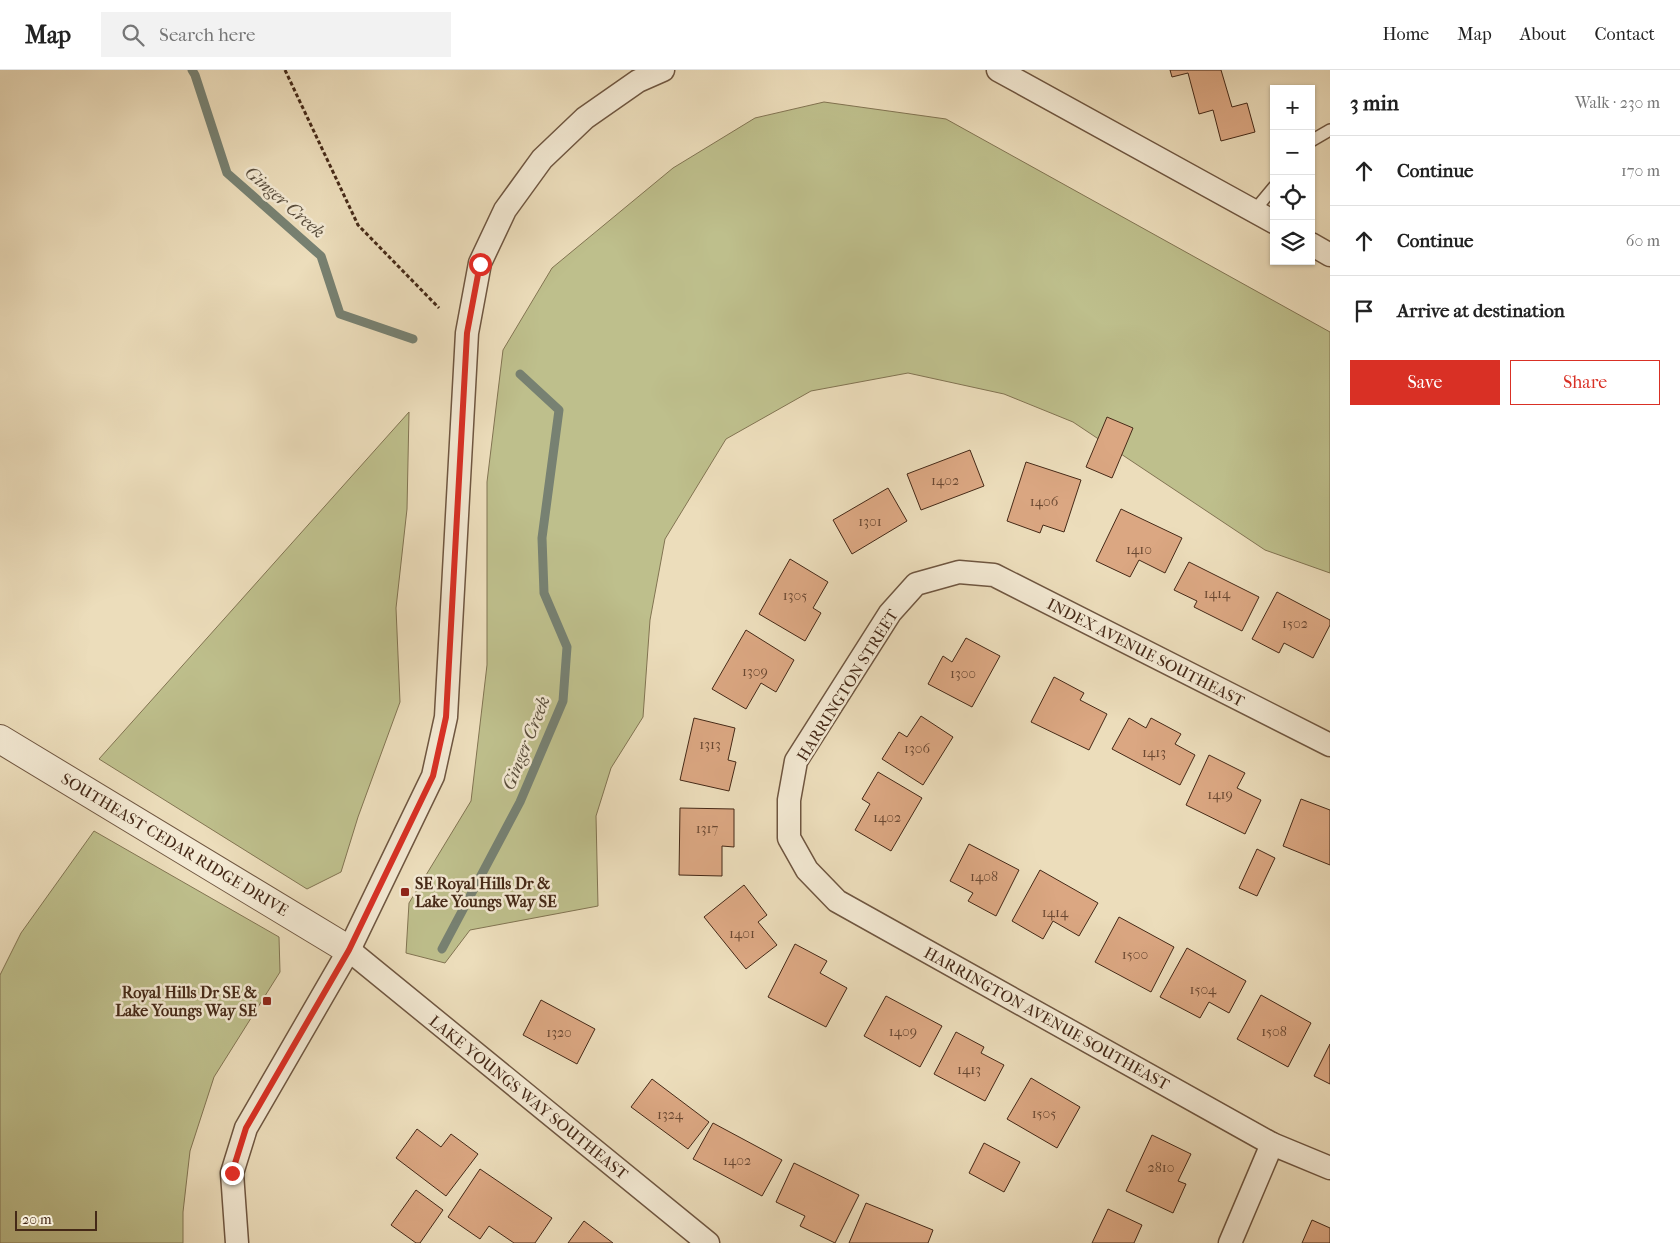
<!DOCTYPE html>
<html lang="en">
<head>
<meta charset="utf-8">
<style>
	body { margin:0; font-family:"IM FELL French Canon",serif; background:#f2f2f2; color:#222 }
	.controls { position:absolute; right:15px; top:15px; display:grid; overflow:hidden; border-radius:0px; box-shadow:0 1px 4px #0004 }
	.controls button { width:45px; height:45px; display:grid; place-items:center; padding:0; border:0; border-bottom:1px solid #e0e0e0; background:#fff; color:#222; font:25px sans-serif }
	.scale { position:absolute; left:15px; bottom:12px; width:82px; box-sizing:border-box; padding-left:5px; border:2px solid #452917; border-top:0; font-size:14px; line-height:18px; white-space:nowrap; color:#452917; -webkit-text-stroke:4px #f3e9d3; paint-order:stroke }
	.stop { position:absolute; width:15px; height:15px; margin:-11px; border:4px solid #d93025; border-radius:50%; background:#fff }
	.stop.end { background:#d93025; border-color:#fff; box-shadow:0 1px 5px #0008 }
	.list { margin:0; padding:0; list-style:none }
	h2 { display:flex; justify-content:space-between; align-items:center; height:65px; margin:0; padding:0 20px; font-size:21px }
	h2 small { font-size:16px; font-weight:400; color:#767676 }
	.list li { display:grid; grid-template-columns:32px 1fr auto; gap:15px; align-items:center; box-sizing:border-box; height:70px; padding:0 20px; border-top:1px solid #e0e0e0 }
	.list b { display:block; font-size:19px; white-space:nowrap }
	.list em { font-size:16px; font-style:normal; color:#767676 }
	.actions { display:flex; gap:10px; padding:15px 20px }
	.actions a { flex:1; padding:11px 0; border:1px solid #d93025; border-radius:0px; text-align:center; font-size:18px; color:#d93025 }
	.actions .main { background:#d93025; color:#fff }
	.icon { flex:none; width:28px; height:28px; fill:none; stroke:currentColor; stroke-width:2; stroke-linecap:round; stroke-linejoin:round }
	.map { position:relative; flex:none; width:1330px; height:1173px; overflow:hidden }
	header { display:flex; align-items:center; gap:30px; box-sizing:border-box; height:70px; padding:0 25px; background:#fff; border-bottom:1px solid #e0e0e0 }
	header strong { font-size:24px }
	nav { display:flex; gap:28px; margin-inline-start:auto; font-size:18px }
	.search { width:350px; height:45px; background:#f2f2f2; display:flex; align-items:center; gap:12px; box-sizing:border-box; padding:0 18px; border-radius:0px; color:#767676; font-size:19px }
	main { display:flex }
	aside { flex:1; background:#fff }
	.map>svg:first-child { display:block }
	.green { fill:#bebf8c; stroke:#827452 }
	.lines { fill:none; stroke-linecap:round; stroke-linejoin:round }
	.stream { stroke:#778172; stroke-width:9 }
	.building { fill:#dba782; stroke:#452917 }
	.service-casing { stroke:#6f5640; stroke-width:14 }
	.minor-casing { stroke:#6f5640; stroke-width:25 }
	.tertiary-casing { stroke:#6f5640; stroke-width:30 }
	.path { stroke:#452917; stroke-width:3; stroke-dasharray:4 2.5; stroke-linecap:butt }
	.service { stroke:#f3e9d3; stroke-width:11 }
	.minor { stroke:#f3e9d3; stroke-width:22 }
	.tertiary { stroke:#f3e9d3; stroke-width:28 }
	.route { stroke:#d93025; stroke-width:6 }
	.poi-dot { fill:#8f2418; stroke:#f3e9d3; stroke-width:2 }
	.labels { text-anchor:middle; stroke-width:5; stroke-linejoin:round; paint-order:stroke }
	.number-label { font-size:14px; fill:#6a4832 }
	.street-label { font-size:16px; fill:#452917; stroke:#f3e9d3 }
	.poi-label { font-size:16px; font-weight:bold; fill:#452917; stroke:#f3e9d3; text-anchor:start }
	.water-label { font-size:18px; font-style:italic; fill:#5a4e3d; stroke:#f3e9d3 }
</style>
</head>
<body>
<header>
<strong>Map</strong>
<div class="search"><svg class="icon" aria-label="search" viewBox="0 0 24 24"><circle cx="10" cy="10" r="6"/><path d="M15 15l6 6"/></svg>Search here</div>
<nav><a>Home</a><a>Map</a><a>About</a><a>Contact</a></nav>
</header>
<main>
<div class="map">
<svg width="1330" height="1173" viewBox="0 0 1330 1173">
	<rect width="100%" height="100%" fill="#ecddbb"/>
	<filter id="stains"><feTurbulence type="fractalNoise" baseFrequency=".004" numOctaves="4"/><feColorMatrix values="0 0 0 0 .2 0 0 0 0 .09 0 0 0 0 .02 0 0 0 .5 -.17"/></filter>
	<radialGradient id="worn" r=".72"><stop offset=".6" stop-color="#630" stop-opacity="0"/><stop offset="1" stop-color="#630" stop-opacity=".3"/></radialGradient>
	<g class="green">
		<polygon points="824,32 946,49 1330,262 1330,503 1265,480 1073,352 1004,324 908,303 811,321 726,369 665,469 650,550 643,647 611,698 596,746 598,836 470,860 445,893 406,883 409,833 471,731 487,595 487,412 503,280 552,198 673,98 755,48"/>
		<polygon points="409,342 407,439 396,538 400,632 358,747 341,802 307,819 99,689"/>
		<polygon points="94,761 279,867 280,902 214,1007 190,1081 183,1142 183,1173 0,1173 0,905 21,863"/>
	</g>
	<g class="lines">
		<g class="stream">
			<polyline points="192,0 195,5 227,103 321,186 340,244 413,269"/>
			<polyline points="442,879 520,732 563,631 567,577 544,523 542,468 559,340 520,304"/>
		</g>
	</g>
	<g class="building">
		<polygon points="1170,0 1221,0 1232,37 1247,33 1255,62 1221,71 1213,40 1199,44 1188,3 1172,7"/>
		<polygon points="1107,347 1133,358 1112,408 1086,397"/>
		<polygon points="970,380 984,416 921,440 907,404"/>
		<polygon points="1026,392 1081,410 1064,462 1043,455 1040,463 1007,451"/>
		<polygon points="888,418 907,451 852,484 833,450"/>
		<polygon points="1121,439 1182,468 1165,503 1139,490 1130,507 1096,491"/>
		<polygon points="790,489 828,512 813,538 821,543 805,571 759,544"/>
		<polygon points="1189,492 1259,527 1242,561 1194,537 1197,531 1174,520"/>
		<polygon points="1277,522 1330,550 1330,555 1313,588 1284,573 1279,583 1252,569"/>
		<polygon points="746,560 794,590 776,622 761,613 746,639 712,619"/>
		<polygon points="966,568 1000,586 972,637 928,614 943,586 952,592"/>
		<polygon points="1054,607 1084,623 1080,630 1107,644 1089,680 1031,652"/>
		<polygon points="921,646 953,667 923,715 882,689 899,662 907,667"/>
		<polygon points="694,648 735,658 728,690 736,692 729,721 680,710"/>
		<polygon points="1129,648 1146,658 1151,648 1181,664 1175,674 1195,685 1180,715 1112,679"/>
		<polygon points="1209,685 1245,703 1237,718 1261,730 1245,764 1186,735"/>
		<polygon points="878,702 922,728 891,781 855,760 870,734 862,729"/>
		<polygon points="1301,729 1330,740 1330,795 1283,776"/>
		<polygon points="680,738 734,739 734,777 722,776 722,806 679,805"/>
		<polygon points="969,774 1019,800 996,846 968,831 973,823 950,811"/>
		<polygon points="1257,779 1275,788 1257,826 1239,818"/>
		<polygon points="1040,800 1098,833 1079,866 1053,851 1043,869 1012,851"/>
		<polygon points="744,815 767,845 758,852 777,875 746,899 704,847"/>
		<polygon points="1119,847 1174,877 1151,922 1095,892"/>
		<polygon points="795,874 827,891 820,903 847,918 826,957 768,927"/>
		<polygon points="1187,878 1246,911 1229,943 1209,932 1200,948 1160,927"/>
		<polygon points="1261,925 1311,953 1288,997 1237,969"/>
		<polygon points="886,926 942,956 920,997 864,966"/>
		<polygon points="541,930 595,959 577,994 523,965"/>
		<polygon points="956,962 984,977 981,983 1004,995 985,1031 934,1004"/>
		<polygon points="1330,974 1330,1014 1314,1006"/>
		<polygon points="1031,1008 1080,1037 1057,1078 1007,1049"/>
		<polygon points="652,1009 709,1052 688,1079 631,1037"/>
		<polygon points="713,1053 782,1090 762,1126 693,1089"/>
		<polygon points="417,1059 441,1077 451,1064 478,1084 446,1126 396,1088"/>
		<polygon points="1152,1065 1191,1084 1178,1111 1186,1114 1173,1143 1126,1121"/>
		<polygon points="984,1073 1020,1092 1004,1122 969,1103"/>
		<polygon points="794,1093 859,1125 835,1173 800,1156 805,1146 776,1132"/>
		<polygon points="480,1099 552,1148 535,1173 514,1173 489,1156 480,1169 448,1147"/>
		<polygon points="416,1120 443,1140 420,1173 416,1173 391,1155"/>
		<polygon points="866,1133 933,1160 928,1173 849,1173"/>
		<polygon points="1108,1139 1142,1155 1134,1173 1092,1173"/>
		<polygon points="1312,1150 1330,1158 1330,1173 1302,1173"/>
		<polygon points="584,1151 613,1173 568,1173"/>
	</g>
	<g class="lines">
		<defs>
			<g id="service">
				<polyline points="1311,71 1330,60"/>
				<polyline points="1254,141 1274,117"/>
			</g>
			<g id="minor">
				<polyline points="998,0 1274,152"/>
				<polyline points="1311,174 1330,185"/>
				<polyline points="1330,675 994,505 959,502 916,514 890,543 796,691 789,730 789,768 807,800 837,831 1272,1074 1330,1098"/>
				<polyline points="349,880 708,1173"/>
				<polyline points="237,1173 232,1103 246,1058 349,880 433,706 446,647 467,263 480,193 505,140 542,89 585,48 638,11 663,0"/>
				<polyline points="1230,1173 1272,1074"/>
			</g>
			<polyline id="tertiary" points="0,669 349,880"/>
		</defs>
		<use href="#service" class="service-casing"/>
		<use href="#minor" class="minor-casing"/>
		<use href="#tertiary" class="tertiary-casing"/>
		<polyline class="path" points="285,0 358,155 439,238"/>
		<use href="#service" class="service"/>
		<use href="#minor" class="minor"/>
		<use href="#tertiary" class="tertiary"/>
	</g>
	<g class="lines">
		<polyline class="route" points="232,1103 246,1058 349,880 433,706 446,647 467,263 480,194"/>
	</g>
	<g class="poi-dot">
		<rect x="400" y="817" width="10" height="10" rx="2.5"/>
		<rect x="262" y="926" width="10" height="10" rx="2.5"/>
	</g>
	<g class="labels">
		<g class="number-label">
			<text x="945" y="415">1402</text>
			<text x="1044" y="436">1406</text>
			<text x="870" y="456">1301</text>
			<text x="1139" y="484">1410</text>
			<text x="1217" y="528">1414</text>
			<text x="795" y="530">1305</text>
			<text x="1295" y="558">1502</text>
			<text x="755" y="606">1309</text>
			<text x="963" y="608">1300</text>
			<text x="710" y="679">1313</text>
			<text x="917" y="683">1306</text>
			<text x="1154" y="687">1413</text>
			<text x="1220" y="729">1419</text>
			<text x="887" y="752">1402</text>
			<text x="707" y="763">1317</text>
			<text x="984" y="811">1408</text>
			<text x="1055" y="847">1414</text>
			<text x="742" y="868">1401</text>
			<text x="1135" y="889">1500</text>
			<text x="1203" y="924">1504</text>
			<text x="903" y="966">1409</text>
			<text x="1274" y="966">1508</text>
			<text x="559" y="967">1320</text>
			<text x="969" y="1004">1413</text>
			<text x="1044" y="1048">1505</text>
			<text x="670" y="1049">1324</text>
			<text x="737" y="1095">1402</text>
			<text x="1161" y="1102">2810</text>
		</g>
		<g class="street-label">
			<text transform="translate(1146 582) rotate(27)" y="6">INDEX AVENUE SOUTHEAST</text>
			<text transform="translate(847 615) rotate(-58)" y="6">HARRINGTON STREET</text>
			<text transform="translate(175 774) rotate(31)" y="6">SOUTHEAST CEDAR RIDGE DRIVE</text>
			<text transform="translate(1047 948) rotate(29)" y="6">HARRINGTON AVENUE SOUTHEAST</text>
			<text transform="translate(529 1027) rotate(39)" y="6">LAKE YOUNGS WAY SOUTHEAST</text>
		</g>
		<g class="poi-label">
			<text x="415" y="819">SE Royal Hills Dr &amp;<tspan x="415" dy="18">Lake Youngs Way SE</tspan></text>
			<text x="257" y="928" text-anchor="end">Royal Hills Dr SE &amp;<tspan x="257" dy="18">Lake Youngs Way SE</tspan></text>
		</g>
		<g class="water-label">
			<text transform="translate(285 132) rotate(41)" y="6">Ginger Creek</text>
			<text transform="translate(526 673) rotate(-68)" y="6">Ginger Creek</text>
		</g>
	</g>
	<rect width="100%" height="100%" filter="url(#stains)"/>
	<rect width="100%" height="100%" fill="url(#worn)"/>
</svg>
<div class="controls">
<button>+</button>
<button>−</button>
<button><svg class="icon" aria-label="locate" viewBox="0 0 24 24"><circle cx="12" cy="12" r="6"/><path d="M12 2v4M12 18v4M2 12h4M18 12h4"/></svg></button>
<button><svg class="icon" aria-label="layers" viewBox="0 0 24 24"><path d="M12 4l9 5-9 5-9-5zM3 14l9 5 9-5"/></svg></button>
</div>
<div class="scale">20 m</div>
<div class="stop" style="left:480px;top:194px"></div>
<div class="stop end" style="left:232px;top:1103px"></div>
</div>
<aside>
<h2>3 min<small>Walk · 230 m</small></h2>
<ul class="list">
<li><svg class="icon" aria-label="ahead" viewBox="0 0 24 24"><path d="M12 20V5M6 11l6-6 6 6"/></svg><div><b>Continue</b></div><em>170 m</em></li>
<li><svg class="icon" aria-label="ahead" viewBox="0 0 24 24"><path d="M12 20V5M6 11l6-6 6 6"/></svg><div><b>Continue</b></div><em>60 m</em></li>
<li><svg class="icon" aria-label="arrive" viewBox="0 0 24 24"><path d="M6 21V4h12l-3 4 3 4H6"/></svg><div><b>Arrive at destination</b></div></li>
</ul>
<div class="actions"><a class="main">Save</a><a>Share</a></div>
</aside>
</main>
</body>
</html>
